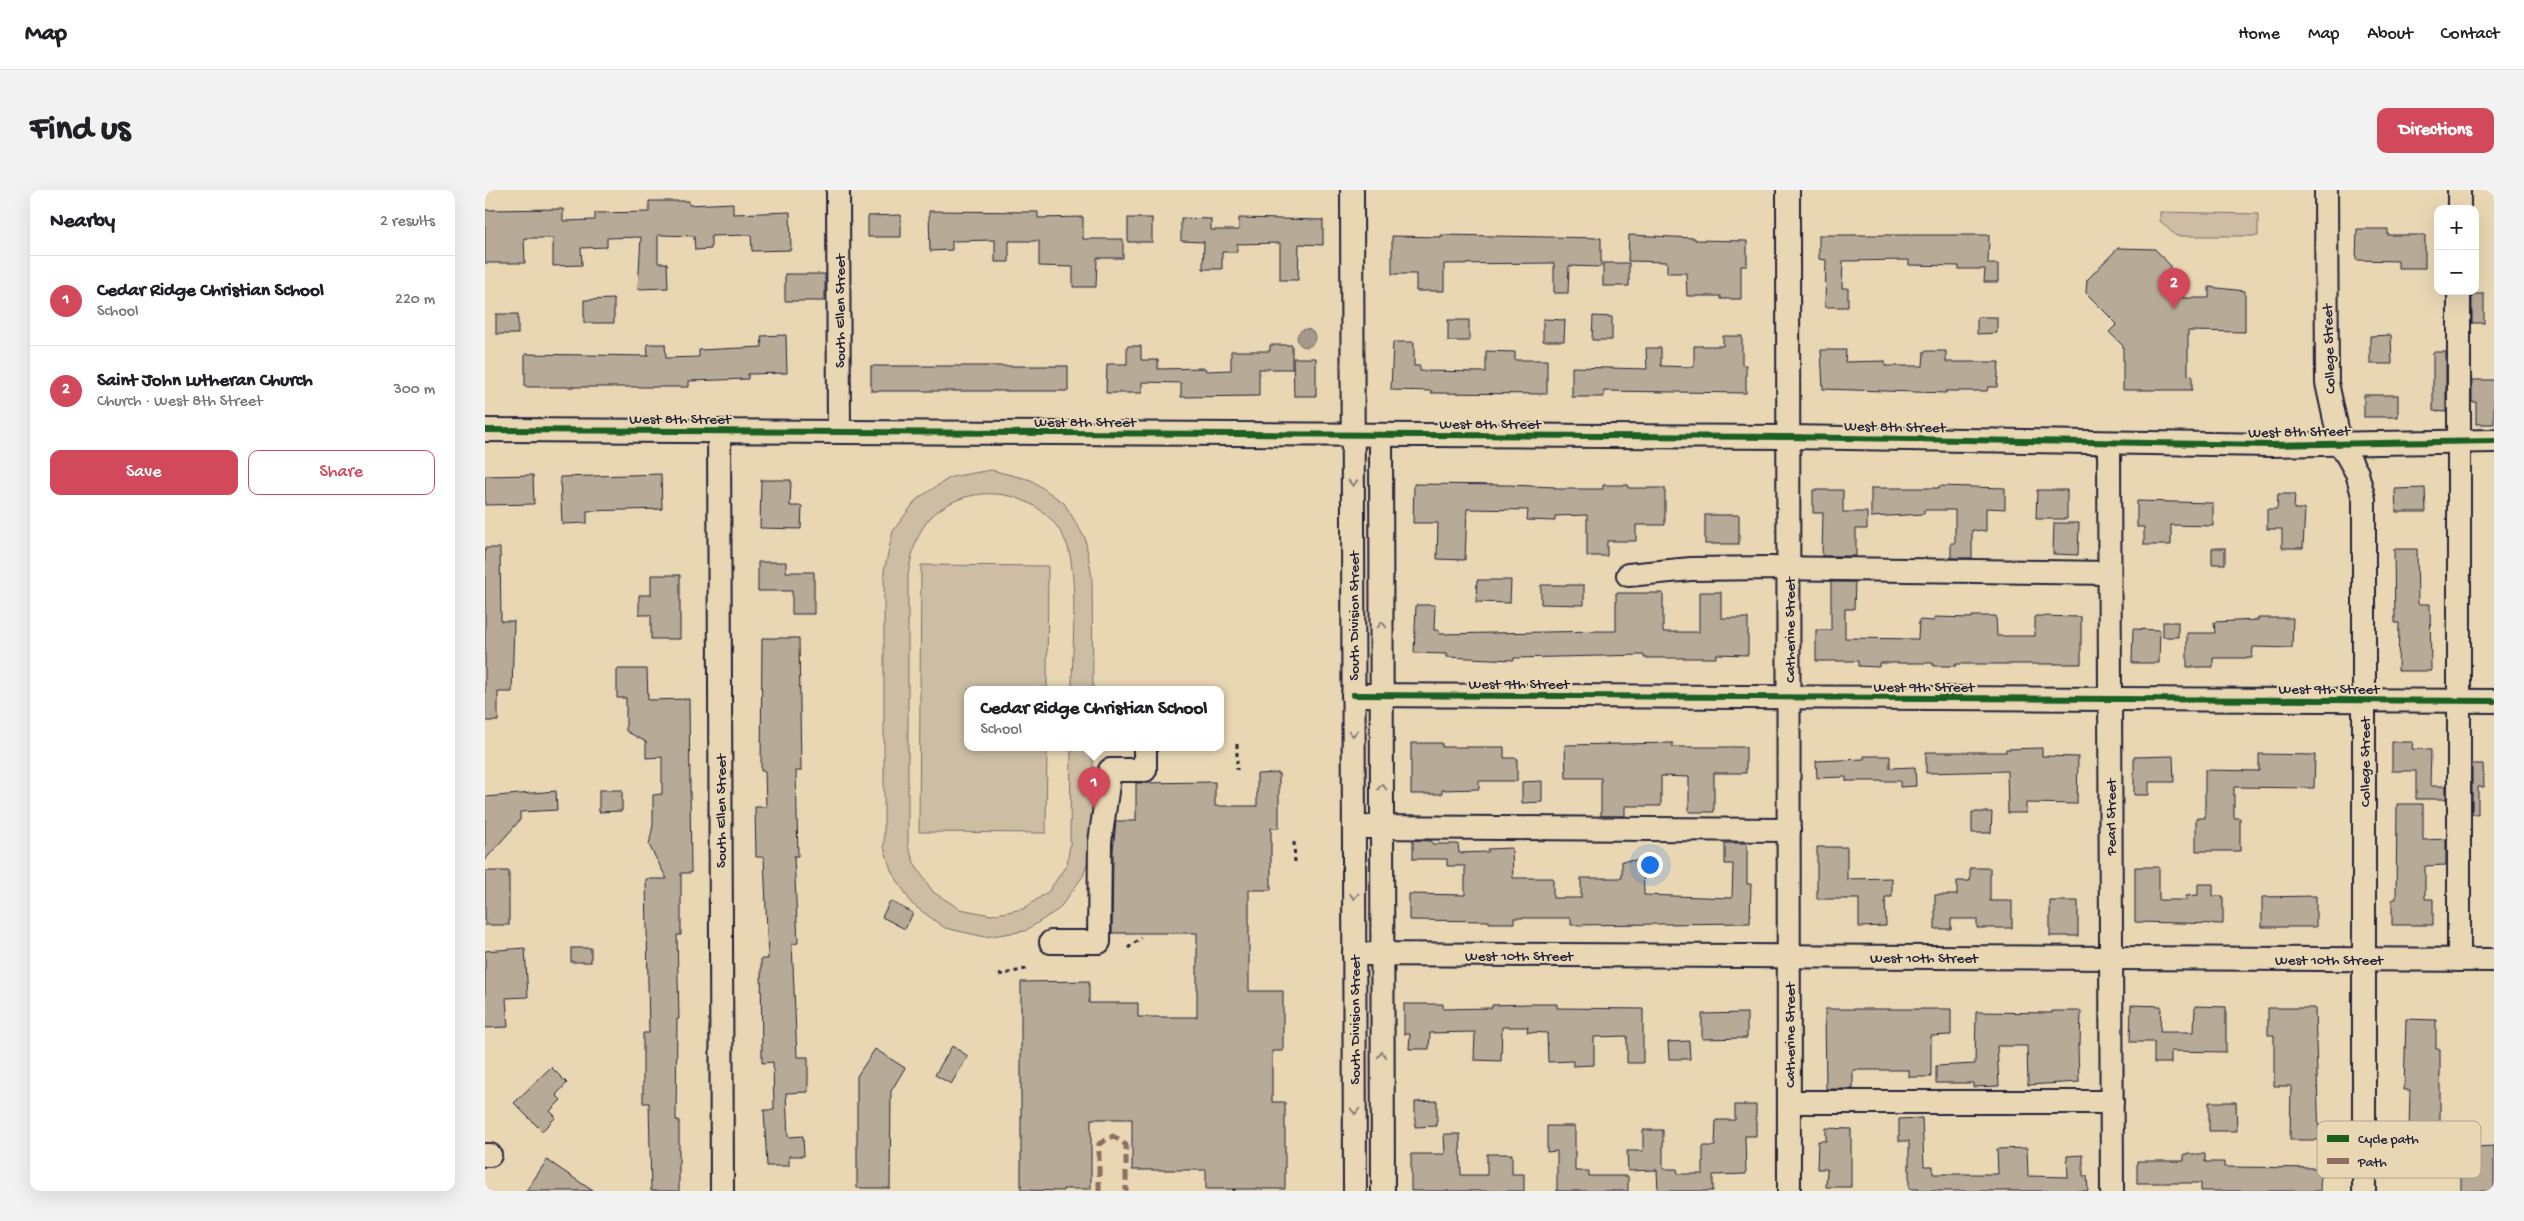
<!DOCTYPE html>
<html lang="en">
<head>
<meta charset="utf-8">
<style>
	body { margin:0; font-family:"Gochi Hand",sans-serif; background:#f2f2f2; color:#202124 }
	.controls { position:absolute; right:15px; top:15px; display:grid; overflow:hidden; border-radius:10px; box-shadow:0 5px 20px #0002 }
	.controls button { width:45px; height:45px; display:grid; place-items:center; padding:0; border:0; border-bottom:1px solid #e0e0e0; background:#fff; color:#202124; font:25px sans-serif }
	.you { position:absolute; left:1164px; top:674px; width:18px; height:18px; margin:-12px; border:4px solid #fff; border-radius:50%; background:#1a73e8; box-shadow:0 0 0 8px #1a73e833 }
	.badge { display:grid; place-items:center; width:32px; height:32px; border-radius:50%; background:#d1495b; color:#fff; font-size:16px; font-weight:700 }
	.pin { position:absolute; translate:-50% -41px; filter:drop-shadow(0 1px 2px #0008) }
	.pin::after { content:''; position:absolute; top:26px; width:18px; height:15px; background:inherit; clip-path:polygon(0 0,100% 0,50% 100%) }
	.popup { position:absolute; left:479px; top:496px; width:260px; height:65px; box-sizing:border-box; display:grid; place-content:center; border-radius:10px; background:#fff; filter:drop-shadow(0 1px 4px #0005); font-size:16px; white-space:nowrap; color:#757577 }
	.popup b { font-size:19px; color:#202124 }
	.popup::after { content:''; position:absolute; left:50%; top:100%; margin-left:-10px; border:10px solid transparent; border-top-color:#fff }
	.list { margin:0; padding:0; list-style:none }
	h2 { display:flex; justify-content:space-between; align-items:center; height:65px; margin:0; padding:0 20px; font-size:21px }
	h2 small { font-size:16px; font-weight:400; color:#757577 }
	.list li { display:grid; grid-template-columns:32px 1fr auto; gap:15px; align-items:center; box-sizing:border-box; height:90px; padding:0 20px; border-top:1px solid #e0e0e0 }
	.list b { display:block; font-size:19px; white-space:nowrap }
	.list p { margin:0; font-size:16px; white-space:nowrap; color:#757577 }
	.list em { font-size:16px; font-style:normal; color:#757577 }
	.actions { display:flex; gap:10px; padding:15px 20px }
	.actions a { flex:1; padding:11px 0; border:1px solid #d1495b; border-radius:10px; text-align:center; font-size:18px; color:#d1495b }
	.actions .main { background:#d1495b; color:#fff }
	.map { position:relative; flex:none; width:2009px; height:1001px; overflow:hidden; border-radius:10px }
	header { display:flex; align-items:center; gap:30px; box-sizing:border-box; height:70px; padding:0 25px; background:#fff; border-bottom:1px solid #e0e0e0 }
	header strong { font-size:24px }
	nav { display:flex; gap:28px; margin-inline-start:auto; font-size:18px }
	.intro { display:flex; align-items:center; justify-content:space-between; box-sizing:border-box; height:120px; padding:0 30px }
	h1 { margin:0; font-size:35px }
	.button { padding:12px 22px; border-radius:10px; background:#d1495b; color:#fff; font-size:18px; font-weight:700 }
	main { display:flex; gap:30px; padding:0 30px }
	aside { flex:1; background:#fff; border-radius:10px; box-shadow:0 5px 20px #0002 }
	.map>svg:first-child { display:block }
	.green { fill:#ccbda3; stroke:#77706f }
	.water { fill:#a5998b; stroke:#71696b }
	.building { fill:#b7aa96; stroke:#22223b }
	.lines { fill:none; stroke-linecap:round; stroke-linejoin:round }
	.minor-casing { stroke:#22223b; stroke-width:26 }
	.path { stroke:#22223b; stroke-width:3; stroke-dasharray:4 4; stroke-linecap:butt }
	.minor { stroke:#e9d7b4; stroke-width:22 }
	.quiet { stroke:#8d6e63; stroke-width:5; stroke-dasharray:10 5; stroke-linecap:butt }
	.cycleway-casing { stroke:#e9d7b4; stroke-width:9 }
	.cycleway { stroke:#1b5e20; stroke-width:6 }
	.oneway { stroke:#867c78 }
	.labels { text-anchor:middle; stroke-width:4; stroke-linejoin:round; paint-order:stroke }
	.street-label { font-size:15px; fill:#22223b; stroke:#e9d7b4 }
	.key { fill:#e9d7b4; stroke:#ada190; stroke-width:1 }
	.key-label { font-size:14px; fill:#22223b }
</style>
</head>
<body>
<header>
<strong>Map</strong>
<nav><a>Home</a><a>Map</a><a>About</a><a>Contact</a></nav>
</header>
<div class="intro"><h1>Find us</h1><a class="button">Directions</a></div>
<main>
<aside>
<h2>Nearby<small>2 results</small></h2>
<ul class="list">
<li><span class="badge">1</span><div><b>Cedar Ridge Christian School</b><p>School</p></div><em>220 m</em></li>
<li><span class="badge">2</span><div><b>Saint John Lutheran Church</b><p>Church · West 8th Street</p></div><em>300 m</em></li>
</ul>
<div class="actions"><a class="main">Save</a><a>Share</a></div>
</aside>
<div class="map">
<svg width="2009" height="1001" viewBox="0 0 2009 1001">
	<rect width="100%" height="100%" fill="#e9d7b4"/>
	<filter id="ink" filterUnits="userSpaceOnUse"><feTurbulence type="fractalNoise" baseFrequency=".02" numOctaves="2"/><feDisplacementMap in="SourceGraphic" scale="10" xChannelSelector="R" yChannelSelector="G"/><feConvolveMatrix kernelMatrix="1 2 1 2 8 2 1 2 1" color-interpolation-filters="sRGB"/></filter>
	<g filter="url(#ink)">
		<g class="green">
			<polygon points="1675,22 1773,24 1773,46 1691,46 1675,31"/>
			<path d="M506 280 546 290 579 313 600 348 607 387 608 499H587C587 464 594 382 581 352 558 300 488 288 447 326 431 342 427 364 423 385V656L430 675 448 702 475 719 506 725 538 719 564 701 582 674 585 655 586 557H608V655L598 686 574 719 540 741 500 747 460 738 427 714 406 680 399 657V381L408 341 432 309 466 287Z"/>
			<polygon points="436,375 563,376 562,499 483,499 483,557 562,557 561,643 434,642"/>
		</g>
		<circle class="water" cx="821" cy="148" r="9"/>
		<g class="building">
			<polygon points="164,11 204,11 204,15 248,13 248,24 305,22 306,60 267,61 266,45 226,46 226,59 210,60 209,46 173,45 173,73 182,73 183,98 153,99 156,47 122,48 122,57 96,58 97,75 68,76 68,48 39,48 40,73 0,73 0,20 78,19 78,31 110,30 110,23 164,22"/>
			<polygon points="444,21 553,22 553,28 598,27 598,49 638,49 638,68 612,68 611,97 588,97 588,77 554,76 554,51 524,51 524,72 510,72 510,50 467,51 467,60 445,61"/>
			<polygon points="416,25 416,47 383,47 383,26"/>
			<rect x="643" y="28" width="24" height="24"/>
			<polygon points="696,28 726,29 726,40 754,40 754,28 838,30 838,55 814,54 813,90 795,90 795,53 752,54 752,62 737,62 737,79 718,79 719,52 696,51"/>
			<polygon points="1872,39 1903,39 1903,45 1940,45 1940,78 1913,78 1913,71 1871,70"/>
			<polygon points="956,45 1116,48 1116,77 1084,76 1083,103 1069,103 1069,73 959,74 959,101 931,101 931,84 907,84 907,46 956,47"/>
			<polygon points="1144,45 1210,48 1210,50 1262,51 1262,76 1256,76 1256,109 1236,109 1236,106 1202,106 1201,83 1182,83 1182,72 1143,71"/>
			<polygon points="1334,45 1504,45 1503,74 1513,74 1513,92 1499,92 1500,79 1474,79 1474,76 1424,75 1424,70 1358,71 1357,98 1363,98 1363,117 1340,117 1341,70 1334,69"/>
			<polygon points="1633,58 1670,59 1685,75 1685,93 1698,92 1698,108 1724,108 1724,97 1760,101 1760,142 1703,141 1703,185 1707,186 1707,200 1638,200 1638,156 1624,142 1632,134 1601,103 1602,90"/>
			<rect x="1118" y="73" width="26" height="23"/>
			<rect x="300" y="84" width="40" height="27"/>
			<rect x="1987" y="104" width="12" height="29"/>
			<polygon points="129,109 129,133 99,133 99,110"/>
			<rect x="11" y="124" width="22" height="20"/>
			<polygon points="1108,126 1127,127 1127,150 1107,150"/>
			<polygon points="1492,127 1512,127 1512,143 1492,144"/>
			<polygon points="1058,129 1080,130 1079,151 1058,151"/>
			<rect x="963" y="130" width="21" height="21"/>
			<polygon points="301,145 302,183 263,184 263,189 204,191 204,197 40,197 40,164 163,166 162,154 180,154 181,168 214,167 214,160 277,157 276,146"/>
			<polygon points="1906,145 1907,174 1885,174 1885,146"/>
			<polygon points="1238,146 1257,146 1257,175 1261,175 1261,203 1119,201 1119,207 1087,207 1087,177 1162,179 1161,158 1176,158 1176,176 1209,177 1209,156 1238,156"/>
			<polygon points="908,152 929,152 929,176 935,176 935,181 1001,182 1001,161 1030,162 1030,170 1062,170 1062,204 946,203 947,201 906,200"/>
			<polygon points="785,155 807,155 807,179 774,179 774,206 696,207 696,193 657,192 657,203 621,203 622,174 642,174 642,156 656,156 656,170 673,170 673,179 720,178 721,181 746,180 746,161 785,161"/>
			<polygon points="1336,160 1361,160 1360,172 1400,171 1400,176 1438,176 1439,161 1461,161 1461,172 1514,172 1512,197 1503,197 1502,201 1461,201 1461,203 1338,199"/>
			<polygon points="1948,162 1961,162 1961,222 1948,221"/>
			<polygon points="808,168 831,168 831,206 809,206"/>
			<rect x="386" y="176" width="197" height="25"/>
			<polygon points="1987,190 2009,190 2009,234 1991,234 1991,212 1987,212"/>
			<rect x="1879" y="205" width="34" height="22"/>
			<polygon points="176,284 177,319 102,321 102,333 77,334 75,287"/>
			<polygon points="48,285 49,314 0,315 0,286"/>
			<polygon points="276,290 306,290 305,316 317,316 316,339 275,338"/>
			<polygon points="929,294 1024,295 1070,297 1070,299 1118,299 1118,295 1143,295 1143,298 1180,298 1180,335 1151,335 1151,351 1122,351 1122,366 1102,366 1102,325 1070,326 1070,331 1042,330 1043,320 982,319 980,370 952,369 953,333 928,333"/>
			<polygon points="1454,296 1520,298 1520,319 1501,318 1501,341 1487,340 1487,368 1466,368 1466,353 1470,353 1470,320 1439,320 1439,324 1386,327 1386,298 1454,298"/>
			<polygon points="1940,298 1941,322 1911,322 1910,299"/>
			<polygon points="1328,300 1358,300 1358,322 1382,322 1382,339 1371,339 1371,366 1337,366 1338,323 1328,323"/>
			<polygon points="1552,300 1582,300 1582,329 1551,329"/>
			<polygon points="1793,304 1810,304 1809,319 1820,319 1818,358 1797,358 1797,339 1782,339 1782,319 1792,319"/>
			<polygon points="1652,311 1728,313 1728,336 1686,335 1686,355 1659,355 1659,337 1652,337"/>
			<rect x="1220" y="325" width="34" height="29"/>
			<polygon points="1569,333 1594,333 1593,365 1568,364"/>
			<polygon points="0,358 15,358 16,431 29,431 27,502 13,502 13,531 0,531"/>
			<rect x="1727" y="358" width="13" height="16"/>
			<polygon points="1909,359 1932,359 1933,414 1945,414 1946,481 1913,481 1914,433 1910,433"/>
			<polygon points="273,372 301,372 301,382 329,382 329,424 307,424 307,401 273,401"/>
			<polygon points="166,385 195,385 195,449 166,449 166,425 154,425 154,405 166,405"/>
			<polygon points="992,390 1026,390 1025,413 991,412"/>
			<polygon points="1346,392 1370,392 1369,419 1360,419 1360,448 1433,449 1434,430 1449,431 1449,427 1487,428 1487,426 1511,426 1512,446 1550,446 1550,426 1596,427 1596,474 1471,474 1471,476 1448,476 1448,473 1394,473 1394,477 1373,476 1373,471 1331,471 1331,440 1346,440"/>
			<polygon points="1056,395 1099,395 1099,415 1056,414"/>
			<polygon points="1214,402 1236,402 1236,428 1263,428 1263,465 1231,464 1231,468 1159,468 1159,465 1029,468 1029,470 961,467 961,464 929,463 931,415 950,415 949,440 954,440 954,444 1115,441 1131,441 1131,403 1178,403 1178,442 1214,442"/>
			<polygon points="1773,428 1808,428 1807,458 1768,457 1767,468 1728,468 1728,477 1702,477 1702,443 1730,443 1729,432 1773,430"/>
			<rect x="1678" y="432" width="15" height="15"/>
			<polygon points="1648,439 1675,440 1674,473 1647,473"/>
			<polygon points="277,448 314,448 316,581 311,581 313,666 309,666 313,753 307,754 312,867 323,867 323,902 301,903 303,947 318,946 319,966 304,966 304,976 282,976 279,920 289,920 288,872 277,873 276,769 283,769 279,667 271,667 270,617 281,617 280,581 276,581"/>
			<polygon points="132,479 162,479 163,510 204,509 206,683 196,683 196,745 192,745 194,829 192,829 191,930 194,930 194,1001 166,1001 164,913 158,913 158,843 164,843 161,689 182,689 164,655 168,635 168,605 177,604 177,567 161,568 161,552 141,541 141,508 132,508"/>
			<polygon points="1907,552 1928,552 1927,559 1946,560 1945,596 1961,596 1961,609 1931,609 1931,581 1907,581"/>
			<polygon points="926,553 957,553 957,557 1019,557 1019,568 1032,568 1032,591 994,591 994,599 957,600 957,604 926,604"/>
			<polygon points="1188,553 1188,557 1261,557 1261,583 1229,583 1229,622 1204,622 1204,587 1176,586 1176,616 1140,616 1140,626 1116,626 1116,588 1081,588 1080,555"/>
			<polygon points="1557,558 1557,566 1593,567 1592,614 1541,613 1541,623 1523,623 1522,581 1441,583 1441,562 1521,562 1521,559"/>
			<polygon points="1774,564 1830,565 1829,598 1749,597 1749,628 1755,628 1755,661 1711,661 1711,628 1720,628 1720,580 1774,581"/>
			<polygon points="1379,566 1405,566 1405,578 1430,577 1431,596 1415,597 1415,591 1361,591 1361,587 1332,588 1331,571 1379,569"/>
			<polygon points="1688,566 1689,592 1664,592 1664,605 1649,605 1649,567"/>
			<polygon points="1987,574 1998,574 1999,597 1993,597 1993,624 1987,624"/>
			<polygon points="794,583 794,638 786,638 786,700 764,700 764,801 798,801 798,861 787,861 787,912 800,912 800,999 721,999 721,980 647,980 647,929 606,929 606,999 578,999 578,1001 536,1000 536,792 604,791 604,813 653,813 653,827 712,827 712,743 627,743 628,661 631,631 651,631 651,593 730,592 730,616 772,616 772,584"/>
			<polygon points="1057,591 1057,612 1037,613 1037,592"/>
			<polygon points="114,600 137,600 137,621 114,622"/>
			<polygon points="71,601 72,620 35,622 35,630 0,670 0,607"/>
			<polygon points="1912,614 1938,614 1938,650 1961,649 1961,675 1940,676 1940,709 1948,709 1948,735 1907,735 1907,709 1911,709"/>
			<polygon points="1487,622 1507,622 1506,643 1487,643"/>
			<polygon points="928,650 947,651 947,654 973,654 974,663 1003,662 1003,659 1027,658 1028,688 1068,688 1068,708 1096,708 1096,688 1137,688 1137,671 1158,670 1159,705 1247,708 1248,674 1240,674 1240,653 1262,653 1262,694 1266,694 1265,733 1086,735 1086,728 1029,728 1029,733 1004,733 1004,731 924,730 924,704 980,705 980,676 962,676 962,669 928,669"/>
			<polygon points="1332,657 1362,657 1362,689 1407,688 1407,707 1400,707 1401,736 1374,737 1374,709 1332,709"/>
			<polygon points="1650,677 1674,677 1674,710 1701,710 1701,706 1713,705 1713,694 1728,694 1728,706 1738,706 1738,734 1650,732"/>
			<polygon points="1485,678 1505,678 1505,711 1527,711 1527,738 1492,738 1492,729 1466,729 1466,739 1450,739 1450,705 1472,705 1472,691 1485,691"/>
			<rect x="0" y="681" width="24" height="54"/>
			<polygon points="1831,706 1831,737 1777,737 1777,707"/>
			<polygon points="405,711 428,723 420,739 397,727"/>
			<rect x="1565" y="711" width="28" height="35"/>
			<polygon points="40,758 43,807 21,808 23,837 0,838 0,761"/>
			<rect x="86" y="758" width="20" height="14"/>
			<polygon points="919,814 958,814 958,819 1007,818 1007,815 1043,814 1072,814 1072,818 1158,819 1158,873 1142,873 1142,846 1109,847 1109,875 1088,876 1088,871 1063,872 1062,843 1042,842 1043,837 1017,837 1016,871 989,870 990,842 945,843 944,859 924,859 925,844 919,844"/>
			<polygon points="1646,815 1676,816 1675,842 1709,842 1710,816 1741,817 1741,862 1686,861 1686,873 1669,873 1669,852 1645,852"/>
			<polygon points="1783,818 1830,818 1834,950 1805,950 1806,896 1789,896 1789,845 1783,845"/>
			<polygon points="1340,819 1466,819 1466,845 1446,846 1446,887 1424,887 1424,880 1368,880 1368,899 1341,899"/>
			<polygon points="1567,821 1596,821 1595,855 1593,855 1594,892 1543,895 1542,856 1512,856 1514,896 1488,897 1488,893 1451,893 1451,876 1490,874 1491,822 1567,823"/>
			<polygon points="1262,823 1262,848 1217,849 1217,824"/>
			<polygon points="1921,829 1951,830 1951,859 1955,859 1955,952 1940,952 1940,944 1924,944 1925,900 1919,900"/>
			<polygon points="1204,851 1205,869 1184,869 1183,852"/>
			<polygon points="467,856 483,866 466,894 450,885"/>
			<polygon points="390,859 420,878 406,901 405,998 372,998 372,886"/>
			<polygon points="66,877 82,893 71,905 76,910 65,921 71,927 57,941 29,913"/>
			<polygon points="952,911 952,936 930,937 930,912"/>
			<polygon points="1724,912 1751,912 1752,941 1724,941"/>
			<polygon points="1250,915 1271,915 1271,946 1260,946 1261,984 1228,985 1228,1001 1173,1001 1172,980 1143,981 1142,961 1158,961 1158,940 1178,940 1178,979 1192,979 1193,984 1218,984 1218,956 1230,956 1231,930 1250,930"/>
			<polygon points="1437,928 1439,976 1448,976 1448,984 1513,984 1512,959 1542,958 1543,986 1583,987 1582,966 1598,965 1598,986 1602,986 1603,1001 1434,1001 1434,999 1424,999 1424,951 1414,951 1414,929"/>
			<polygon points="1062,936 1090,936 1090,981 1104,981 1104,986 1143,986 1143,1001 1072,1001 1072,961 1062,962"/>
			<polygon points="1341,938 1366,939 1366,997 1341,997 1342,979 1332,979 1333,951 1341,951"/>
			<polygon points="959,944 975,944 976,985 1002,985 1002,964 1027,964 1027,984 1039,984 1039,1001 926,1001 926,964 960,964"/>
			<polygon points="2009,956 2009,1001 1976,1001 1976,987 1990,987 1990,957"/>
			<polygon points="1699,964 1720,964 1720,972 1739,972 1739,977 1836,978 1835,1001 1716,1001 1716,993 1652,993 1652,971 1699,971"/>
			<polygon points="62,970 108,1001 41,1001"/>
		</g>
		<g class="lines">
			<defs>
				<g id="minor">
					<polyline points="353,0 354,242"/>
					<polyline points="867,0 870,1001"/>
					<polyline points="1303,0 1304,1001"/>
					<polyline points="1841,0 1842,193 1855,253 1872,283 1879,309 1879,1001"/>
					<polyline points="1974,0 1974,19"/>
					<polyline points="1974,101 1974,770"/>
					<polyline points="0,240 1303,247 1787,255 2009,251"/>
					<polyline points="234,241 237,1001"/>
					<polyline points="896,245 898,1001"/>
					<polyline points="1624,254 1627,1001"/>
					<polyline points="1143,385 1206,379 1285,378 1624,383"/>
					<polyline points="868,505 2009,511"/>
					<polyline points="882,637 1304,640"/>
					<polyline points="566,752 614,752 615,652 625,580 660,580 660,557"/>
					<polyline points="869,764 2009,770"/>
					<polyline points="1304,912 1627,912"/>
					<polyline points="0,965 5,965"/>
				</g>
			</defs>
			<use href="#minor" class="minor-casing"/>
			<g class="path">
				<polyline points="752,554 752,580"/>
				<polyline points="809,652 810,673"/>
				<polyline points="643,758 656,748"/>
				<polyline points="514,785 545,778"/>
				<polyline points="749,999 749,1001"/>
			</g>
			<use href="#minor" class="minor"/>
			<polyline class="quiet" points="614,1001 614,954 628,946 641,955 641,1001"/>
			<defs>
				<g id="cycleway">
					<polyline points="0,240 1303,247 1787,255 2009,251"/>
					<polyline points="868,505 2009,511"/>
				</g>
			</defs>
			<use href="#cycleway" class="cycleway-casing"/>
			<use href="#cycleway" class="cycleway"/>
		</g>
		<defs><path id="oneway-chevron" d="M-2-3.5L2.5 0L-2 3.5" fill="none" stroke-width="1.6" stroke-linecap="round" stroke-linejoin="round" transform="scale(1.25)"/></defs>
		<g class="oneway">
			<use href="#oneway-chevron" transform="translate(868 293) rotate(90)"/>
			<use href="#oneway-chevron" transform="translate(897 435) rotate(-90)"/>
			<use href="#oneway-chevron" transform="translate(868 543) rotate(90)"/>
			<use href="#oneway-chevron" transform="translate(897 597) rotate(-90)"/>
			<use href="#oneway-chevron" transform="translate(869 706) rotate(90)"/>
			<use href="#oneway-chevron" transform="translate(897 865) rotate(-90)"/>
			<use href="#oneway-chevron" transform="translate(870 921) rotate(90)"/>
		</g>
	</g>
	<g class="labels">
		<g class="street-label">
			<text transform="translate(354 121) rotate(-90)" y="5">South Ellen Street</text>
			<text transform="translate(1843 159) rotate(-92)" y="5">College Street</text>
			<text x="195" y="233">West 8th Street</text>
			<text x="600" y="236">West 8th Street</text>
			<text x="1005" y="238">West 8th Street</text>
			<text transform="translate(1410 236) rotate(1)" y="5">West 8th Street</text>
			<text transform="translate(1814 241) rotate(-1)" y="5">West 8th Street</text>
			<text transform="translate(868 426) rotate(-90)" y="5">South Division Street</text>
			<text transform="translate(1304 440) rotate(-90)" y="5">Catherine Street</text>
			<text x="1034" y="498">West 9th Street</text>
			<text x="1439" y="501">West 9th Street</text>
			<text x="1844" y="503">West 9th Street</text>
			<text transform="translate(1879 572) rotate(-90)" y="5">College Street</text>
			<text transform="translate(235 621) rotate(-90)" y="5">South Ellen Street</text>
			<text transform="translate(1625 627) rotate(-90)" y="5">Pearl Street</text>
			<text x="1034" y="770">West 10th Street</text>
			<text x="1439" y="772">West 10th Street</text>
			<text x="1844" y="774">West 10th Street</text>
			<text transform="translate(869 830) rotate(-90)" y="5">South Division Street</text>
			<text transform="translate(1304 845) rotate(-90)" y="5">Catherine Street</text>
		</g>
	</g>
	<rect x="1832" y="931" width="164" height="57" rx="8" class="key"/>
	<rect x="1842" y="945" width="22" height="7" fill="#1b5e20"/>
	<rect x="1842" y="968" width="22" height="6" fill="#8d6e63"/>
	<g class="key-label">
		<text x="1873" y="953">Cycle path</text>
		<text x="1873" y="976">Path</text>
	</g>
</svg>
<div class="controls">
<button>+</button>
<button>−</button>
</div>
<div class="you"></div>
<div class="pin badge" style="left:609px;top:618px">1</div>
<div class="popup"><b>Cedar Ridge Christian School</b>School</div>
<div class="pin badge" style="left:1689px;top:119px">2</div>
</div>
</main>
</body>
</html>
